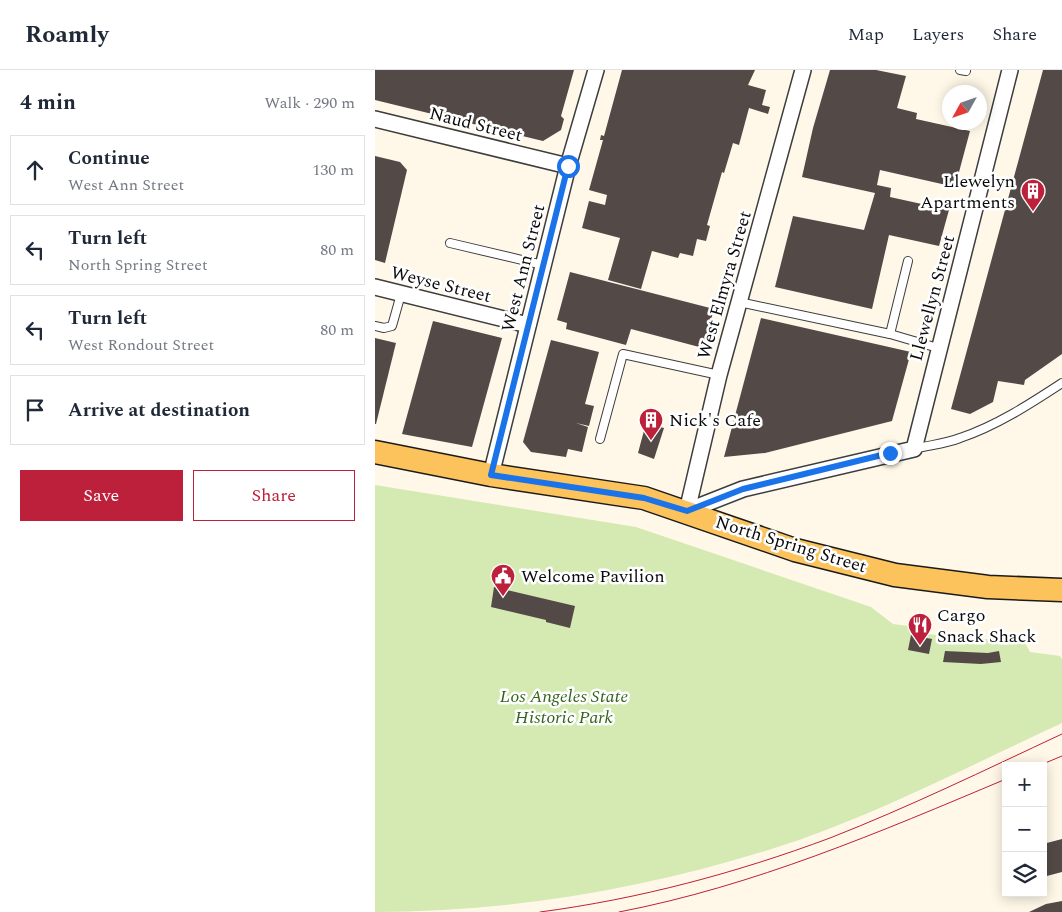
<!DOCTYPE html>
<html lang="en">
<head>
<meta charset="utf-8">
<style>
	body { margin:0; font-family:Spectral,serif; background:#f6f6f7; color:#1f2937 }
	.controls { position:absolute; right:15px; bottom:15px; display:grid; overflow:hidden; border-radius:0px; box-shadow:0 2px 12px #0003 }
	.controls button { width:45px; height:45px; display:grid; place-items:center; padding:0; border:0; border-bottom:1px solid #e0e1e3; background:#fff; color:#1f2937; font:25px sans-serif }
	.compass { position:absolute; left:567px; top:15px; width:45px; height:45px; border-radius:50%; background:#fff; box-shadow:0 2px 12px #0003; rotate:230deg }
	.stop { position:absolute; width:15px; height:15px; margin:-11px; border:4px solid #1a73e8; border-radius:50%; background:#fff }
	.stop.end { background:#1a73e8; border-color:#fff; box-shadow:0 1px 5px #0008 }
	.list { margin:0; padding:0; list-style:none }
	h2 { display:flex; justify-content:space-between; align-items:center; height:65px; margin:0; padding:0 20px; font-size:21px }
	h2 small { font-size:16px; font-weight:400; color:#747a83 }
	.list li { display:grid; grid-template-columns:32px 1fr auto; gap:15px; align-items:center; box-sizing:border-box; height:70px; margin:0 10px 10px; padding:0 10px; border:1px solid #e0e1e3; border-radius:0px }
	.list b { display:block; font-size:19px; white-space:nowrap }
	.list p { margin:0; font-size:16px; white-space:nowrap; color:#747a83 }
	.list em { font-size:16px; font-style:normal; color:#747a83 }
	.actions { display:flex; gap:10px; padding:15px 20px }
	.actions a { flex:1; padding:11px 0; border:1px solid #bd203a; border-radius:0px; text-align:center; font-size:18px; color:#bd203a }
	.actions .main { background:#bd203a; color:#fff }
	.icon { flex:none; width:28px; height:28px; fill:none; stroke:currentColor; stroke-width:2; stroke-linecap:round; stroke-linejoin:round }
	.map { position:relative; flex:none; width:687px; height:842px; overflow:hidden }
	header { display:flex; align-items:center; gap:30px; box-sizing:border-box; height:70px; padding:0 25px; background:#fff; border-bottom:1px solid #e0e1e3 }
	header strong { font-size:24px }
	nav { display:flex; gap:28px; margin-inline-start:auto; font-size:18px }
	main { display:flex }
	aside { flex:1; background:#fff }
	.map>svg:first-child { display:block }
	.green { fill:#d5e9b2 }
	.building { fill:#534a47 }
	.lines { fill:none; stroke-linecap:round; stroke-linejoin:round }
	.lane-casing { stroke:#3d3d3d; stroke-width:10 }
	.street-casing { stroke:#3d3d3d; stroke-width:18 }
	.primary-casing { stroke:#1b1b1b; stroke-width:25 }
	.lane { stroke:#fff; stroke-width:8 }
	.street { stroke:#fff; stroke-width:15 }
	.primary { stroke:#fcc25b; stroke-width:22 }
	.tram { stroke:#bd203a; stroke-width:1 }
	.route { stroke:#1a73e8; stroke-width:6 }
	.labels { text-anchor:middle; stroke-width:5; stroke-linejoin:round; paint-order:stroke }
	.street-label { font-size:18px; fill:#0a0a0a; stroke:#fff }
	.poi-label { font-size:18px; fill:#0a0a0a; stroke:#fff; text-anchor:start }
	.park-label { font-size:18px; font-style:italic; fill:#32631a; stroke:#fff }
</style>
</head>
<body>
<header>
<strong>Roamly</strong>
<nav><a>Map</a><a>Layers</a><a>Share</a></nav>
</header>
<main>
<aside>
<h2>4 min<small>Walk · 290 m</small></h2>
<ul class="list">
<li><svg class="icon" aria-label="ahead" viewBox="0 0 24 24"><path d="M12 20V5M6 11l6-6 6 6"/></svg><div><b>Continue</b><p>West Ann Street</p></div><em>130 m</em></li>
<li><svg class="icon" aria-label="left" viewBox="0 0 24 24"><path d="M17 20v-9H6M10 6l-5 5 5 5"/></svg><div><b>Turn left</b><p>North Spring Street</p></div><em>80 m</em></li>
<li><svg class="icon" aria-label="left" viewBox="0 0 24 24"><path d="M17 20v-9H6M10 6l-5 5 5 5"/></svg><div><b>Turn left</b><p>West Rondout Street</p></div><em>80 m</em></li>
<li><svg class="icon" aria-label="arrive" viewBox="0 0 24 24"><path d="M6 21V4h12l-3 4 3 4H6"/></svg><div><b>Arrive at destination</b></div></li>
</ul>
<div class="actions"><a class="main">Save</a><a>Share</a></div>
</aside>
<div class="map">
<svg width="687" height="842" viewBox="0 0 687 842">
	<rect width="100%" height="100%" fill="#fff8e8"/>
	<path class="green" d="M0 415 261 457 496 537 518 554 534 556 539 562 597 570 628 568 629 575 649 571 655 582 685 586 687 589V653C601 693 514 738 424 770 288 816 144 842 0 842Z"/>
	<g class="building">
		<polygon points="0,0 199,0 186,46 189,49 186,60 168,71 0,30"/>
		<polygon points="247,0 380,0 373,15 391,20 387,35 395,37 393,44 374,38 364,75 358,73 349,103 347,102 332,155 335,156 331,171 322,169 318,186 305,183 303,188 277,181 266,219 233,210 245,168 207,158 214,131 230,135 232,125 214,120 228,70 225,70 226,65 229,66"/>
		<polygon points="455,0 501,0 531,6 522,38 542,43 541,49 595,61 580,117 505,100 502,115 516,118 515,127 574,140 564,176 514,165 497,239 400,217 418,146 489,160 500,123 427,107 438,58"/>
		<polygon points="668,0 687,0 687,284 650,310 649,315 623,311 618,332 595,344 576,339"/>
		<polygon points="0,86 25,92 32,100 10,193 0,190"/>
		<polygon points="195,202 339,239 328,278 256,259 251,275 191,259 192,253 182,250"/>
		<polygon points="386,248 536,282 517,351 390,383 349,387"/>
		<polygon points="58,251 127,268 97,377 27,364"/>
		<polygon points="0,268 21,273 1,354 0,354"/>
		<polygon points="176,270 224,282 210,334 219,336 214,356 201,353 213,357 207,382 193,379 191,387 156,382 148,372"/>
		<polygon points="271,353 289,358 279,389 263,383"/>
		<polygon points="119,517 200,536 195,558 171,552 171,550 116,537"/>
		<polygon points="536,565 557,569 554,584 533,580"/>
		<polygon points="570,581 613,583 624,581 626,592 606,594 568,592"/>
		<polygon points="687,769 687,802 668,807 668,774"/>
		<polygon points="687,831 687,842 654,842 671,834"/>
	</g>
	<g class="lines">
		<defs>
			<g id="lane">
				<polyline points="585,0 591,1"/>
				<polyline points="75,173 168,195"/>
				<polyline points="364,232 515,264 533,191"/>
				<polyline points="0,256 9,258 17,256 26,224"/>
				<polyline points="515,264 563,278"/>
				<polyline points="225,369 248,284 344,305"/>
				<path d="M539 379C554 375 570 374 585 368 621 356 655 334 687 313"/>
			</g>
			<g id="street">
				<polyline points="0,49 193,96"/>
				<polyline points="0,217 153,255"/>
				<polyline points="116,405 193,96 221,0"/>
				<polyline points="312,441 368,419 539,379 635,0"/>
				<polyline points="312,441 344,305 428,0"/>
			</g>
			<polyline id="primary" points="0,382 116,405 269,428 420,480 520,505 613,517 687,520"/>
		</defs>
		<use href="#lane" class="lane-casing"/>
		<use href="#street" class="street-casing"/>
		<use href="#primary" class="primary-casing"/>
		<use href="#lane" class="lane"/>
		<use href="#street" class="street"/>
		<use href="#primary" class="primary"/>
		<g class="tram">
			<polyline points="663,696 687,686"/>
			<path d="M165 842C264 829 361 803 455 768 534 737 610 700 687 664"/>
			<path d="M244 842C379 816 505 762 631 709"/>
		</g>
	</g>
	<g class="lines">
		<polyline class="route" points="193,96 116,405 269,428 312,441 368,419 515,383"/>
	</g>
	<defs>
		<symbol id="building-pin" viewBox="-11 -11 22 30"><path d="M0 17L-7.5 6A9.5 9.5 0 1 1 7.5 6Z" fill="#bd203a" stroke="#fff"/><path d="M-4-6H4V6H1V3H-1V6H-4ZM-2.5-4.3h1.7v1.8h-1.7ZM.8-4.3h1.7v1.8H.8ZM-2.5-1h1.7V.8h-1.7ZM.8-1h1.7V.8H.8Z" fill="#fff"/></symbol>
		<symbol id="civic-pin" viewBox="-11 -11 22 30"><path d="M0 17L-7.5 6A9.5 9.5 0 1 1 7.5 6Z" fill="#bd203a" stroke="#fff"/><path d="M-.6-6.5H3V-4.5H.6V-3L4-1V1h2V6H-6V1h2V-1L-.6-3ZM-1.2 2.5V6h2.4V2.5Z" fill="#fff"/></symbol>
		<symbol id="restaurant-pin" viewBox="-11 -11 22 30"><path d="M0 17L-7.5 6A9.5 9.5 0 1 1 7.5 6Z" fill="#bd203a" stroke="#fff"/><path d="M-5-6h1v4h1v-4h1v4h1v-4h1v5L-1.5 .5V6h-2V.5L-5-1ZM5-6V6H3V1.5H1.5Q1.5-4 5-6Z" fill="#fff"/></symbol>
	</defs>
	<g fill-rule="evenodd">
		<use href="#building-pin" x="644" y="107" width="28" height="38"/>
		<use href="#building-pin" x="262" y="336" width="28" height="38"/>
		<use href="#civic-pin" x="114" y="492" width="28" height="38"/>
		<use href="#restaurant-pin" x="531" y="541" width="28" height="38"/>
	</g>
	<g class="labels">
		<g class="street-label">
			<text transform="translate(101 54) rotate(14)" y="6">Naud Street</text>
			<text transform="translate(148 198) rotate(-76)" y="6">West Ann Street</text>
			<text transform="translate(66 214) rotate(14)" y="6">Weyse Street</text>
			<text transform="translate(349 215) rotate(-74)" y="6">West Elmyra Street</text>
			<text transform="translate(557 228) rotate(-75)" y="6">Llewellyn Street</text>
			<text transform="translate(416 474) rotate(17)" y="6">North Spring Street</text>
		</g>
		<g class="poi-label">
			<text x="640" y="117" text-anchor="end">Llewelyn<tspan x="640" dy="21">Apartments</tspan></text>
			<text x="294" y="356">Nick's Cafe</text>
			<text x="146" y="512">Welcome Pavilion</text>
			<text x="562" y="551">Cargo<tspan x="562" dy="21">Snack Shack</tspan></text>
		</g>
		<g class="park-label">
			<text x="189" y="632">Los Angeles State<tspan x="189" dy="21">Historic Park</tspan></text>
		</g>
	</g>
</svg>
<div class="controls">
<button>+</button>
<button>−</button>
<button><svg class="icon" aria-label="layers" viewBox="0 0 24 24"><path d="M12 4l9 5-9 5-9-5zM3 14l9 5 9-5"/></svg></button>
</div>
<svg class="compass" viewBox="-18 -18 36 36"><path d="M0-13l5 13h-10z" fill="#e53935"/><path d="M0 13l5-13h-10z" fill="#747a83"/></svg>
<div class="stop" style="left:193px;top:96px"></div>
<div class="stop end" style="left:515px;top:383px"></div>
</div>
</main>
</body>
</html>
